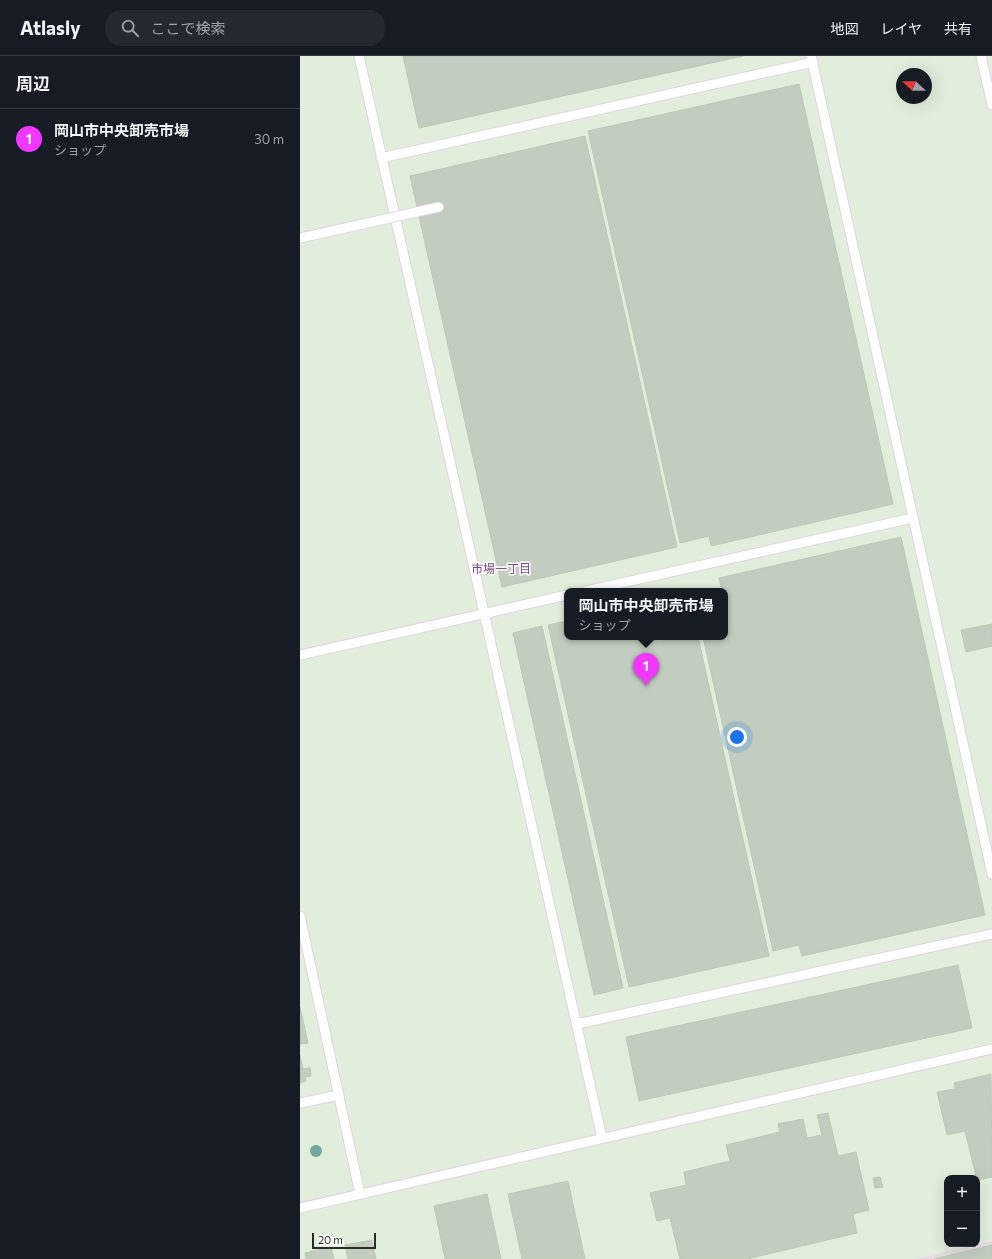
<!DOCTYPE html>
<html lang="ja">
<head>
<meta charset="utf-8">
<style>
	body { margin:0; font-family:Commissioner,"Noto Sans JP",sans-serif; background:#242831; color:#f1f3f6 }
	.controls { position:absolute; right:12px; bottom:12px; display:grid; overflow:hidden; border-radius:8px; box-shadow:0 4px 16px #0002 }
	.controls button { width:36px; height:36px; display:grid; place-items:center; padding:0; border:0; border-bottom:1px solid #363941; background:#171b24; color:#f1f3f6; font:20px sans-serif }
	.compass { position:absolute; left:596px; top:12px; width:36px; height:36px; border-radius:50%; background:#171b24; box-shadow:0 4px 16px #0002; rotate:292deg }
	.scale { position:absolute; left:12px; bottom:10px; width:64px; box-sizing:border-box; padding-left:4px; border:2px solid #2b2b2b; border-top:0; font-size:11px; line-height:14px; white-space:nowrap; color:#2b2b2b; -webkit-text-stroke:3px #fff; paint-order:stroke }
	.you { position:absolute; left:437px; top:681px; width:14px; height:14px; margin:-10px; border:3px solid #fff; border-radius:50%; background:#1a73e8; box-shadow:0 0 0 6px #1a73e833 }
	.badge { display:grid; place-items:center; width:26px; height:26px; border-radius:50%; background:#f238ff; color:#fff; font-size:13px; font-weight:700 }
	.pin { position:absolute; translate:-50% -33px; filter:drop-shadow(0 1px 2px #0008) }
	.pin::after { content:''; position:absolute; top:21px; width:14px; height:12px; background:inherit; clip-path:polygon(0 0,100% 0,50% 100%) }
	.popup { position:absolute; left:264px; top:532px; width:164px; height:52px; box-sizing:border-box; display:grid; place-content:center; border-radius:8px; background:#171b24; filter:drop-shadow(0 1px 3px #0005); font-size:13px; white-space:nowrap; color:#9ea1a6 }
	.popup b { font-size:15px; color:#f1f3f6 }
	.popup::after { content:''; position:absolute; left:50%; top:100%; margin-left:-8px; border:8px solid transparent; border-top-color:#171b24 }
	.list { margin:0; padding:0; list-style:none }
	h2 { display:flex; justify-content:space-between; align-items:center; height:52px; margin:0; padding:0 16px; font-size:17px }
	h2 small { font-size:13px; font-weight:400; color:#9ea1a6 }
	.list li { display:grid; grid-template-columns:26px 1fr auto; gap:12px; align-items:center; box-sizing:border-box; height:60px; padding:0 16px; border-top:1px solid #363941 }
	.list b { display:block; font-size:15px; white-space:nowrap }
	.list p { margin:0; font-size:13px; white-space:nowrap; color:#9ea1a6 }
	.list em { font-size:13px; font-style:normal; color:#9ea1a6 }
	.icon { flex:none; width:22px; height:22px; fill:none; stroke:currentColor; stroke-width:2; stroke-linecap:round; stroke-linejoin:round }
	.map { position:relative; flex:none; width:692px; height:1203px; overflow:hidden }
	header { display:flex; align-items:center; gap:24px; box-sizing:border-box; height:56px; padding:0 20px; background:#171b24; border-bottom:1px solid #363941 }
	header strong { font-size:19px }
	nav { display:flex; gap:22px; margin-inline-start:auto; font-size:14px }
	.search { width:280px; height:36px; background:#242831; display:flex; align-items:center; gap:10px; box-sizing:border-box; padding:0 14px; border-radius:16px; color:#9ea1a6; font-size:15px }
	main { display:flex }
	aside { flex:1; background:#171b24 }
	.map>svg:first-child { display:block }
	.industrial { fill:#e6dde2 }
	.building { fill:#c2cdbf; stroke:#bacab5 }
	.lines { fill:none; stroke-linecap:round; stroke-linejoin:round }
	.lane-casing { stroke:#e4d1e5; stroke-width:11 }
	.lane { stroke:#fff; stroke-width:9 }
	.lane-bridge-casing { stroke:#e4d1e5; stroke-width:11; stroke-linecap:butt }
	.lane-bridge { stroke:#fff; stroke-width:9 }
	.tree { fill:#71a99c }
	.labels { text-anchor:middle; stroke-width:3; stroke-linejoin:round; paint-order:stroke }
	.neighbourhood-label { font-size:12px; fill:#7d4780; stroke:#fff }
</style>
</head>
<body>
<header>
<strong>Atlasly</strong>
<div class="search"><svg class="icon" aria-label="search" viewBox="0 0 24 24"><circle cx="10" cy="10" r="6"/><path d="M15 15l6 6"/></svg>ここで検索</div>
<nav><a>地図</a><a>レイヤ</a><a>共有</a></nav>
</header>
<main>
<aside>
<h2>周辺<small></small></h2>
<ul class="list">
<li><span class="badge">1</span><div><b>岡山市中央卸売市場</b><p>ショップ</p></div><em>30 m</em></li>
</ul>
</aside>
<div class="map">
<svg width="692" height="1203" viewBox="0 0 692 1203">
	<rect width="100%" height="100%" fill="#e2eedc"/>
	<polygon class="industrial" points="692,1185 692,1203 614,1203"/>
	<g class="building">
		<polygon points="103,0 443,0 119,72"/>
		<polygon points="499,28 593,448 411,490 409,480 380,487 288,75"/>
		<polygon points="285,80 377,491 202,531 110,120"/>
		<polygon points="601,481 685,859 502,900 499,889 473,895 403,581 425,581 425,535 422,535 419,522"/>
		<polygon points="267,565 267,581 398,581 469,900 329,931 248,569"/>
		<polygon points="692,568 692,590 666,596 661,574"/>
		<polygon points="242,570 323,932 294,939 213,577"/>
		<polygon points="658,909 672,972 339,1045 326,981"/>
		<polygon points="0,951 8,987 0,988"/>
		<polygon points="0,999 3,1013 10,1012 11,1020 5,1021 6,1025 0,1027"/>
		<polygon points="691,1018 692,1121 677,1124 665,1075 647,1079 637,1036 655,1033 654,1027"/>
		<polygon points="528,1057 538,1100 556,1096 569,1154 553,1158 557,1177 447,1203 380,1203 370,1162 357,1165 350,1137 386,1129 384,1116 430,1105 426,1089 480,1076 478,1068 503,1063 507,1082 522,1079 517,1059"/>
		<polygon points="580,1121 583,1131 575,1132 573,1122"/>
		<polygon points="268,1125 285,1203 222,1203 208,1138"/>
		<polygon points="187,1138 201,1203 145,1203 134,1150"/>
		<polygon points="72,1184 76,1203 48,1203 45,1189"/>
		<polygon points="692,1189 692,1203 634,1203"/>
		<polygon points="31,1191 34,1203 6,1203 5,1197"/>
	</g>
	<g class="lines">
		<defs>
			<g id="lane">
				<polyline points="59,0 302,1082"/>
				<polyline points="511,0 692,818"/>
				<polyline points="681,0 692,49"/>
				<polyline points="81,102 513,6"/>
				<polyline points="286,535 613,462"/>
				<polyline points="0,599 267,539"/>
				<polyline points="0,860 60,1138"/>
				<polyline points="277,968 692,878"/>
				<polyline points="0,1047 39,1039"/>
				<polyline points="0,1152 692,993"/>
			</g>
		</defs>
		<use href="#lane" class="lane-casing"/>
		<use href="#lane" class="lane"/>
		<defs>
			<polyline id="lane-bridge" points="0,182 139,151"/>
		</defs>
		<use href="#lane-bridge" class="lane-bridge-casing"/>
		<use href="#lane-bridge" class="lane-bridge"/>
	</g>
	<circle class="tree" cx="16" cy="1095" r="6"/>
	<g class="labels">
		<g class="neighbourhood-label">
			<text x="201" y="517">市場一丁目</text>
		</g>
	</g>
</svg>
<div class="controls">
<button>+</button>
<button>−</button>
</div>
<svg class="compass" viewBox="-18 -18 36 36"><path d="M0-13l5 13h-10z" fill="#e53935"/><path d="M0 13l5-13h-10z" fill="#9ea1a6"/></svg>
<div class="scale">20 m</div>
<div class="you"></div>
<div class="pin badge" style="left:346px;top:630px">1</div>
<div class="popup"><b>岡山市中央卸売市場</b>ショップ</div>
</div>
</main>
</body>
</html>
